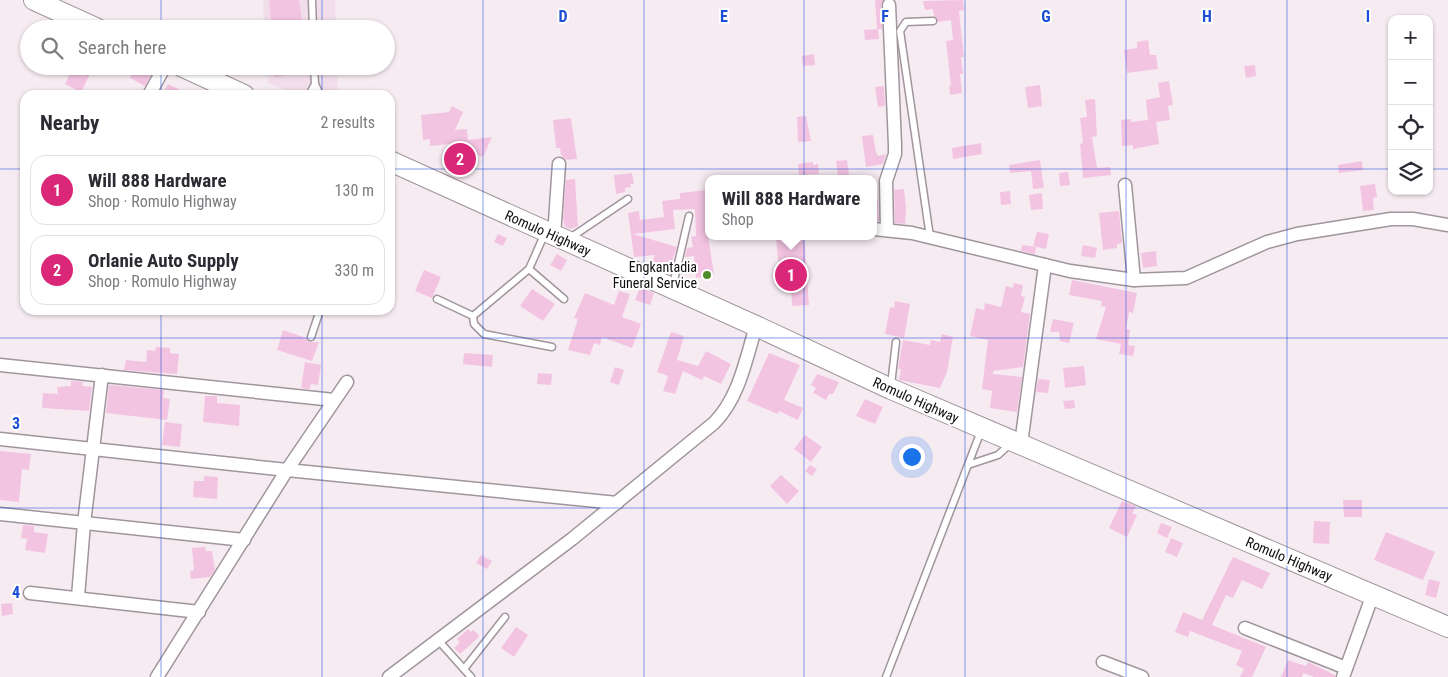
<!DOCTYPE html>
<html lang="en">
<head>
<meta charset="utf-8">
<style>
	body { margin:0; font-family:"Roboto Condensed",sans-serif; background:#f7f7f7; color:#2b2b33 }
	.controls { position:absolute; right:15px; top:15px; display:grid; overflow:hidden; border-radius:10px; box-shadow:0 1px 4px #0004 }
	.controls button { width:45px; height:45px; display:grid; place-items:center; padding:0; border:0; border-bottom:1px solid #e1e1e2; background:#fff; color:#2b2b33; font:25px sans-serif }
	.you { position:absolute; left:911px; top:456px; width:18px; height:18px; margin:-12px; border:4px solid #fff; border-radius:50%; background:#1a73e8; box-shadow:0 0 0 8px #1a73e833 }
	.badge { display:grid; place-items:center; width:32px; height:32px; border-radius:50%; background:#db2777; color:#fff; font-size:16px; font-weight:700 }
	.pin { position:absolute; translate:-50% -50%; border:2px solid #fff; box-shadow:0 1px 5px #0006 }
	.popup { position:absolute; left:705px; top:175px; width:172px; height:65px; box-sizing:border-box; display:grid; place-content:center; border-radius:10px; background:#fff; filter:drop-shadow(0 1px 4px #0005); font-size:16px; white-space:nowrap; color:#7c7c81 }
	.popup b { font-size:19px; color:#2b2b33 }
	.popup::after { content:''; position:absolute; left:50%; top:100%; margin-left:-10px; border:10px solid transparent; border-top-color:#fff }
	.list { margin:0; padding:0; list-style:none }
	h2 { display:flex; justify-content:space-between; align-items:center; height:65px; margin:0; padding:0 20px; font-size:21px }
	h2 small { font-size:16px; font-weight:400; color:#7c7c81 }
	.list li { display:grid; grid-template-columns:32px 1fr auto; gap:15px; align-items:center; box-sizing:border-box; height:70px; margin:0 10px 10px; padding:0 10px; border:1px solid #e1e1e2; border-radius:15px }
	.list b { display:block; font-size:19px; white-space:nowrap }
	.list p { margin:0; font-size:16px; white-space:nowrap; color:#7c7c81 }
	.list em { font-size:16px; font-style:normal; color:#7c7c81 }
	.icon { flex:none; width:28px; height:28px; fill:none; stroke:currentColor; stroke-width:2; stroke-linecap:round; stroke-linejoin:round }
	.map { position:relative; flex:none; width:1448px; height:677px; overflow:hidden }
	.search { position:absolute; background:#fff; box-shadow:0 1px 4px #0004; left:20px; top:20px; width:375px; height:55px; display:flex; align-items:center; gap:12px; box-sizing:border-box; padding:0 18px; border-radius:28px; color:#7c7c81; font-size:19px }
	.panel { position:absolute; background:#fff; box-shadow:0 1px 4px #0004; left:20px; top:90px; width:375px; height:225px; border-radius:15px }
	.map>svg:first-child { display:block }
	.built { fill:#f2deea }
	.building { fill:#f3c4e2 }
	.lines { fill:none; stroke-linecap:round; stroke-linejoin:round }
	.service-casing { stroke:#a0959c; stroke-width:9 }
	.minor-casing { stroke:#a0959c; stroke-width:15 }
	.trunk-casing { stroke:#a0959c; stroke-width:22 }
	.service { stroke:#fff; stroke-width:6 }
	.minor { stroke:#fff; stroke-width:12 }
	.trunk { stroke:#fff; stroke-width:20 }
	.grid { fill:none; stroke:#1d4ed8; stroke-width:1; stroke-opacity:0.55 }
	.poi-dot { fill:#4e8b2b; stroke:#fff; stroke-width:2 }
	.labels { text-anchor:middle; stroke-width:4; stroke-linejoin:round; paint-order:stroke }
	.street-label { font-size:14px; fill:#110d10; stroke:#fff }
	.poi-label { font-size:14px; fill:#110d10; stroke:#fff; text-anchor:end }
	.grid-label { font-size:16px; text-anchor:middle; font-weight:bold; fill:#1d4ed8; stroke:#fff; stroke-width:4; stroke-linejoin:round; paint-order:stroke }
</style>
</head>
<body>
<div class="map">
<svg width="1448" height="677" viewBox="0 0 1448 677">
	<rect width="100%" height="100%" fill="#f7ebf2"/>
	<g class="built">
		<polygon points="263,0 335,0 336,29 264,29"/>
		<polygon points="267,66 337,66 338,95 296,95 268,83"/>
	</g>
	<g class="building">
		<polygon points="269,0 299,0 303,29 272,29"/>
		<polygon points="875,0 883,0 881,5 882,29 878,29 879,39 865,40 864,30 877,29"/>
		<polygon points="963,0 964,10 959,11 964,57 961,57 963,74 960,74 962,93 950,95 949,86 951,86 946,41 953,40 951,20 938,22 934,16 933,9 925,10 923,1"/>
		<polygon points="1148,40 1150,55 1156,55 1158,69 1127,73 1124,50 1137,48 1137,42"/>
		<polygon points="814,54 815,65 803,66 802,56"/>
		<polygon points="1255,65 1256,76 1246,78 1244,66"/>
		<polygon points="136,66 142,66 153,72 145,86 130,78"/>
		<polygon points="273,66 283,66 284,76 274,77"/>
		<polygon points="73,67 89,76 81,92 65,84"/>
		<polygon points="1169,81 1173,105 1168,106 1170,120 1156,122 1159,144 1133,149 1133,145 1122,146 1121,120 1131,119 1131,122 1148,120 1146,100 1160,97 1158,83"/>
		<polygon points="168,84 191,95 162,95"/>
		<polygon points="1040,85 1042,106 1028,108 1025,87"/>
		<polygon points="884,86 885,106 878,107 875,87"/>
		<polygon points="1095,99 1097,136 1092,137 1097,168 1110,167 1111,175 1083,178 1080,144 1083,143 1080,118 1087,117 1085,100"/>
		<polygon points="452,106 463,112 455,130 467,129 468,140 492,137 483,157 470,152 471,159 451,162 449,144 430,146 430,139 423,140 421,115 449,112"/>
		<polygon points="806,116 811,141 798,142 797,117"/>
		<polygon points="571,118 577,159 566,160 561,155 560,148 556,148 553,120"/>
		<polygon points="873,135 876,152 878,156 886,154 883,164 866,167 862,136"/>
		<polygon points="981,143 982,154 953,159 952,148"/>
		<polygon points="847,160 849,175 838,176 836,161"/>
		<polygon points="1040,160 1044,188 1033,189 1031,171 1010,173 1009,165"/>
		<polygon points="1362,161 1363,170 1339,173 1338,165"/>
		<polygon points="813,162 813,165 818,164 819,174 799,175 798,164"/>
		<polygon points="1068,172 1070,185 1060,186 1059,173"/>
		<polygon points="632,173 634,184 630,184 631,187 625,188 625,192 616,194 614,175"/>
		<polygon points="575,179 578,226 571,229 565,227 563,218 566,180"/>
		<polygon points="1375,184 1377,197 1373,198 1374,210 1363,211 1360,186"/>
		<polygon points="904,189 906,208 905,224 895,223 894,190"/>
		<polygon points="707,190 708,236 714,275 696,278 694,256 685,257 687,248 693,247 691,237 696,236 695,209 673,210 675,229 633,234 677,247 670,267 652,262 655,255 634,257 628,213 639,211 640,220 664,217 662,201 680,199 680,193"/>
		<polygon points="1010,191 1011,204 1001,205 1000,192"/>
		<polygon points="1042,193 1043,209 1031,210 1029,195"/>
		<polygon points="878,199 879,221 874,221 874,200"/>
		<polygon points="1119,211 1122,243 1117,244 1117,248 1103,250 1099,213"/>
		<polygon points="1037,232 1049,234 1046,249 1033,246"/>
		<polygon points="498,234 507,238 503,246 494,242"/>
		<polygon points="804,236 809,305 792,306 791,283 780,283 776,238"/>
		<polygon points="1022,245 1036,247 1035,254 1021,251"/>
		<polygon points="1083,245 1097,248 1095,258 1081,256"/>
		<polygon points="1156,251 1157,266 1143,268 1141,253"/>
		<polygon points="557,254 567,260 561,271 550,265"/>
		<polygon points="424,270 441,277 432,298 415,291"/>
		<polygon points="1072,280 1137,293 1133,313 1129,312 1126,329 1130,330 1128,345 1135,346 1133,356 1119,354 1121,344 1096,339 1106,307 1101,306 1102,301 1069,295"/>
		<polygon points="1014,283 1023,285 1021,296 1025,297 1021,312 1030,314 1023,367 993,371 993,374 1022,377 1017,412 990,408 992,391 982,389 988,340 970,336 976,308 984,310 985,303 1001,307 1006,286 1013,288"/>
		<polygon points="640,287 654,293 650,305 635,300"/>
		<polygon points="532,289 555,304 543,321 520,306"/>
		<polygon points="619,291 630,294 622,317 641,324 632,348 602,337 600,345 594,343 590,355 568,350 578,319 574,318 585,293 614,305"/>
		<polygon points="895,301 910,304 904,338 885,334 890,307 894,308"/>
		<polygon points="1053,319 1074,323 1069,343 1060,341 1059,332 1050,332"/>
		<polygon points="283,330 306,338 310,342 319,342 312,361 277,350"/>
		<polygon points="671,332 684,336 677,360 698,366 706,351 731,364 721,384 704,376 702,380 683,371 675,394 663,391 668,376 657,372"/>
		<polygon points="942,334 953,337 947,372 940,388 899,380 901,369 898,369 903,340 930,345 931,340 940,342"/>
		<polygon points="156,347 170,348 170,353 179,354 177,374 124,370 126,360 146,362 147,350 155,351"/>
		<polygon points="464,353 493,355 492,367 463,364"/>
		<polygon points="769,353 800,365 784,400 803,408 798,420 779,411 778,414 747,401"/>
		<polygon points="305,362 321,365 318,385 311,384 310,389 301,388"/>
		<polygon points="1084,366 1086,385 1065,388 1063,368"/>
		<polygon points="615,367 624,370 619,385 610,382"/>
		<polygon points="538,373 552,374 551,385 537,384"/>
		<polygon points="817,374 839,382 833,394 829,394 826,400 813,393 816,388 811,385"/>
		<polygon points="1038,379 1050,380 1048,393 1036,392"/>
		<polygon points="71,381 83,382 82,386 92,387 89,411 42,408 43,393 58,394 57,387 71,386"/>
		<polygon points="109,385 164,390 163,398 170,399 167,420 106,413"/>
		<polygon points="205,396 217,396 217,403 240,405 239,426 203,422"/>
		<polygon points="865,399 883,407 875,424 856,416"/>
		<polygon points="1074,400 1075,408 1065,409 1063,401"/>
		<polygon points="165,422 182,424 180,447 162,445"/>
		<polygon points="805,435 822,447 811,462 794,449"/>
		<polygon points="0,451 31,454 29,470 22,469 19,502 0,500"/>
		<polygon points="810,465 817,469 812,476 805,471"/>
		<polygon points="781,475 799,491 787,504 770,486"/>
		<polygon points="204,476 218,477 217,499 193,497 194,481 204,481"/>
		<polygon points="1343,500 1362,500 1362,517 1344,517"/>
		<polygon points="1122,501 1136,506 1132,513 1137,515 1127,537 1109,528"/>
		<polygon points="1314,521 1330,522 1329,544 1313,543"/>
		<polygon points="1161,523 1172,527 1167,538 1157,533"/>
		<polygon points="23,525 34,526 34,532 48,534 45,553 25,550 27,539 21,538"/>
		<polygon points="1386,532 1435,552 1423,580 1374,560"/>
		<polygon points="1171,538 1183,543 1177,557 1165,552"/>
		<polygon points="205,547 206,551 212,551 215,570 210,577 191,579 190,571 194,570 192,548"/>
		<polygon points="481,555 492,561 487,569 476,563"/>
		<polygon points="1233,557 1270,573 1262,589 1242,580 1233,598 1226,595 1212,625 1266,647 1252,677 1240,677 1244,669 1236,665 1242,651 1190,631 1188,637 1175,632 1183,612 1202,620"/>
		<polygon points="1429,579 1440,582 1436,598 1425,595"/>
		<polygon points="12,603 13,614 2,616 1,604"/>
		<polygon points="516,627 528,635 514,657 501,648"/>
		<polygon points="468,629 471,632 473,630 479,635 478,638 460,654 454,648 460,642 457,639"/>
		<polygon points="1288,660 1306,666 1308,662 1335,675 1335,677 1314,677 1303,673 1302,677 1281,677"/>
	</g>
	<g class="lines">
		<defs>
			<g id="service">
				<polyline points="312,0 313,29"/>
				<polyline points="314,66 315,84 320,95"/>
				<polyline points="88,71 91,66"/>
				<polyline points="309,95 315,84"/>
				<polyline points="545,233 529,269 473,316 474,324 484,334 552,347"/>
				<polyline points="930,237 900,31 906,22 933,21"/>
				<polyline points="570,238 628,199"/>
				<polyline points="529,269 564,299"/>
				<polyline points="673,285 689,216"/>
				<polyline points="437,299 473,316"/>
				<polyline points="311,337 320,310"/>
				<polyline points="891,385 896,342"/>
				<polyline points="968,465 998,455 1010,444"/>
				<polyline points="438,640 471,677"/>
				<polyline points="464,669 505,617"/>
				<polyline points="886,677 981,431"/>
			</g>
			<g id="minor">
				<polyline points="149,95 165,66"/>
				<polyline points="1125,185 1134,280"/>
				<polyline points="874,229 912,233 1070,271 1134,280 1186,278 1267,242 1297,234 1391,219 1413,219 1448,225"/>
				<polyline points="887,230 886,181 895,154 895,145 889,5"/>
				<polyline points="554,236 559,164"/>
				<polyline points="0,365 334,400"/>
				<polyline points="0,439 287,470 617,503"/>
				<polyline points="1021,444 1045,265"/>
				<polyline points="0,514 244,540"/>
				<polyline points="30,593 199,612"/>
				<polyline points="78,597 84,523 102,375"/>
				<polyline points="1245,628 1346,668"/>
				<polyline points="1103,662 1142,677"/>
				<polyline points="157,677 287,470 347,382"/>
				<path d="M389 677 572 539 714 423C739 398 746 359 756 326"/>
				<polyline points="1343,677 1373,594"/>
			</g>
			<g id="trunk">
				<polyline points="34,0 98,29"/>
				<polyline points="181,66 244,95"/>
				<polyline points="390,161 756,326 891,389 1448,627"/>
			</g>
		</defs>
		<use href="#service" class="service-casing"/>
		<use href="#minor" class="minor-casing"/>
		<use href="#trunk" class="trunk-casing"/>
		<use href="#service" class="service"/>
		<use href="#minor" class="minor"/>
		<use href="#trunk" class="trunk"/>
	</g>
	<path class="grid" d="M161 0V29M322 0V29M483 0V677M644 0V677M804 0V677M965 0V677M1126 0V677M1287 0V677M161 66V95M322 66V95M0 169H25M390 169H1392M1429 169H1448M161 310V677M322 310V677M0 338H1448M0 508H1448"/>
	<circle class="poi-dot" cx="707" cy="275" r="5"/>
	<g class="labels">
		<g class="street-label">
			<text transform="translate(548 233) rotate(24)" y="5">Romulo Highway</text>
			<text transform="translate(916 400) rotate(24)" y="5">Romulo Highway</text>
			<text transform="translate(1289 559) rotate(23)" y="5">Romulo Highway</text>
		</g>
		<g class="poi-label">
			<text x="697" y="272">Engkantadia<tspan x="697" dy="16">Funeral Service</tspan></text>
		</g>
	</g>
	<g class="grid-label">
		<text x="563" y="22">D</text>
		<text x="724" y="22">E</text>
		<text x="885" y="22">F</text>
		<text x="1046" y="22">G</text>
		<text x="1207" y="22">H</text>
		<text x="1368" y="22">I</text>
		<text x="16" y="429">3</text>
		<text x="16" y="598">4</text>
	</g>
</svg>
<div class="controls">
<button>+</button>
<button>−</button>
<button><svg class="icon" aria-label="locate" viewBox="0 0 24 24"><circle cx="12" cy="12" r="6"/><path d="M12 2v4M12 18v4M2 12h4M18 12h4"/></svg></button>
<button><svg class="icon" aria-label="layers" viewBox="0 0 24 24"><path d="M12 4l9 5-9 5-9-5zM3 14l9 5 9-5"/></svg></button>
</div>
<div class="you"></div>
<div class="pin badge" style="left:791px;top:275px">1</div>
<div class="popup"><b>Will 888 Hardware</b>Shop</div>
<div class="pin badge" style="left:460px;top:159px">2</div>
<div class="search"><svg class="icon" aria-label="search" viewBox="0 0 24 24"><circle cx="10" cy="10" r="6"/><path d="M15 15l6 6"/></svg>Search here</div>
<section class="panel">
<h2>Nearby<small>2 results</small></h2>
<ul class="list">
<li><span class="badge">1</span><div><b>Will 888 Hardware</b><p>Shop · Romulo Highway</p></div><em>130 m</em></li>
<li><span class="badge">2</span><div><b>Orlanie Auto Supply</b><p>Shop · Romulo Highway</p></div><em>330 m</em></li>
</ul>
</section>
</div>
</body>
</html>
